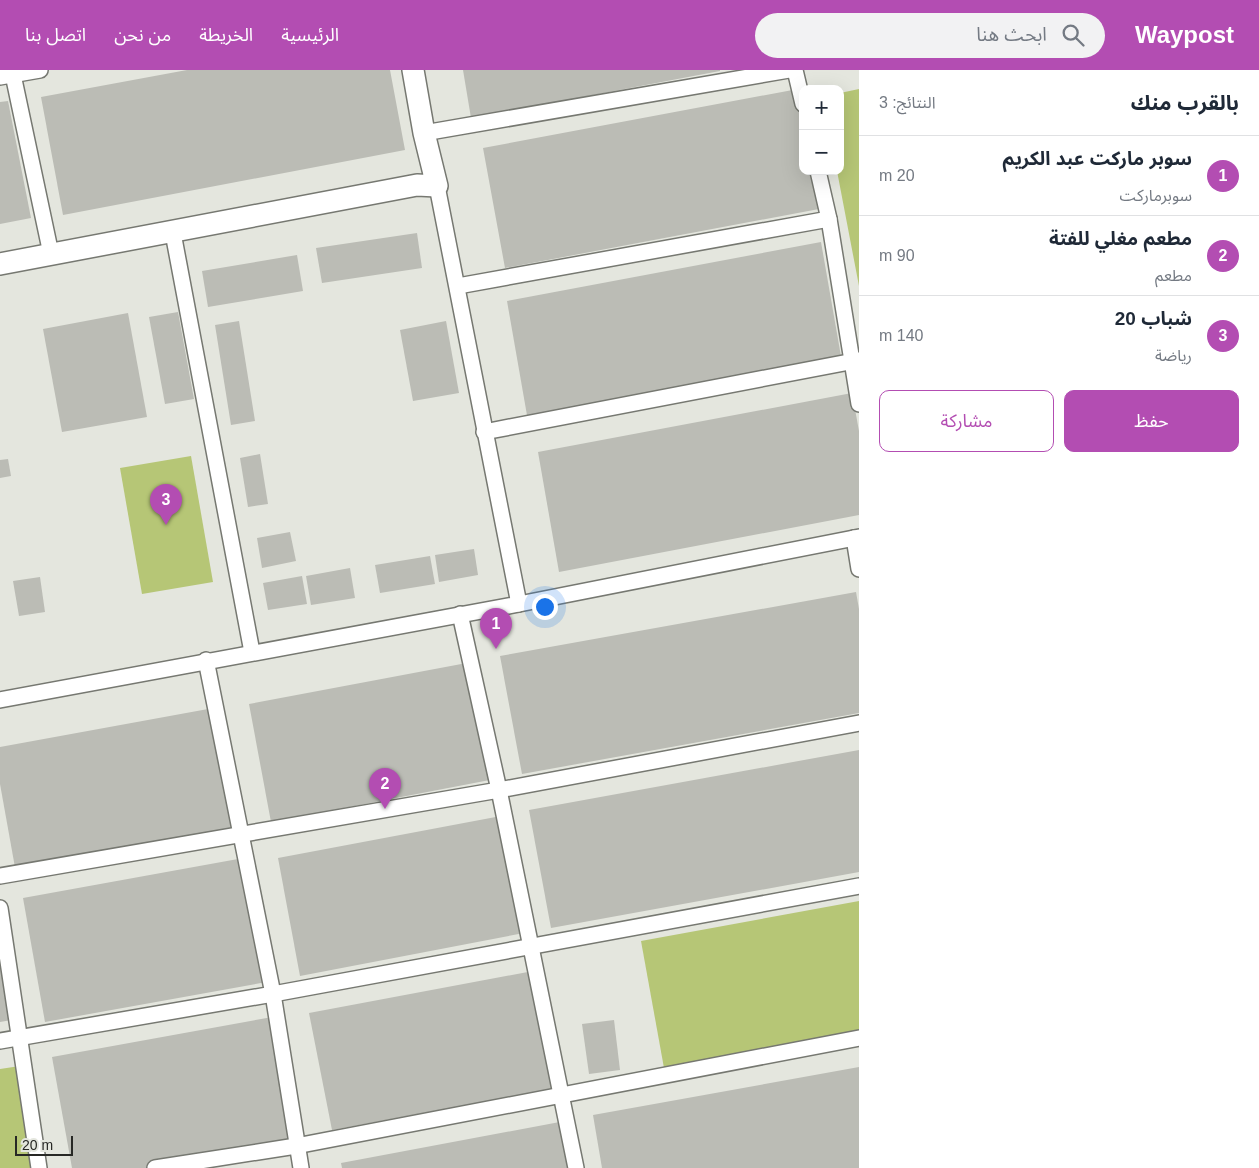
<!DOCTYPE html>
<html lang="ar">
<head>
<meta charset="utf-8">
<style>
	body { margin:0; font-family:Helvetica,"Noto Sans Arabic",sans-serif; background:#f2f2f3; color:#1f2937; direction:rtl }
	.controls { position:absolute; right:15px; top:15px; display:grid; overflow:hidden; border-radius:10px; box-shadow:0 5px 20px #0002 }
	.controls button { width:45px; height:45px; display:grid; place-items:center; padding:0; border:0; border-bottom:1px solid #e0e1e3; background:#fff; color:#1f2937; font:25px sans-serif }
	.scale { position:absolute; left:15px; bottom:12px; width:58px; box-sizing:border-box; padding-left:5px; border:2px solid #272825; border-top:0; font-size:14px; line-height:18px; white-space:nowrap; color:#272825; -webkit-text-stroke:4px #e4e6de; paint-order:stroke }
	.you { position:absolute; left:544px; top:536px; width:18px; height:18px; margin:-12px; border:4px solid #fff; border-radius:50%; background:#1a73e8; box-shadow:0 0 0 8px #1a73e833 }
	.badge { display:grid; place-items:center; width:32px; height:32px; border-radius:50%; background:#b34db2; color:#fff; font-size:16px; font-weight:700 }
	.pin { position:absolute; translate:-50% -41px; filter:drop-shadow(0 1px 2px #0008) }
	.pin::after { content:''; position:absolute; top:26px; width:18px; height:15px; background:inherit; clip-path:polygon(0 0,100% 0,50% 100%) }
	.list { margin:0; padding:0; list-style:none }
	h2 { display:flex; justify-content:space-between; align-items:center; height:65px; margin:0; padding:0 20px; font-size:21px }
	h2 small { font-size:16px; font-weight:400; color:#747a83 }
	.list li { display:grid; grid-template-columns:32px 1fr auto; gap:15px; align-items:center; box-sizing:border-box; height:80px; padding:0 20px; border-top:1px solid #e0e1e3 }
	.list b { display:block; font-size:19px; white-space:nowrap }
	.list p { margin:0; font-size:16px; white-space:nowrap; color:#747a83 }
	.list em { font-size:16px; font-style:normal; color:#747a83 }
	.actions { display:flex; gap:10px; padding:15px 20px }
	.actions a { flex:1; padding:11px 0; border:1px solid #b34db2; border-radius:10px; text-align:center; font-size:18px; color:#b34db2 }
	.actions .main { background:#b34db2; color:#fff }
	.icon { flex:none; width:28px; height:28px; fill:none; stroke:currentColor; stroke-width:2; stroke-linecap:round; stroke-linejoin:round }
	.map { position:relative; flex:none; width:859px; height:1098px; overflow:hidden; direction:ltr }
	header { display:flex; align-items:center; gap:30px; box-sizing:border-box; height:70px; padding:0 25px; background:#b34db2; color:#fff }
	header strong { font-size:24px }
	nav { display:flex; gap:28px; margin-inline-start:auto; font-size:18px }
	.search { width:350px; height:45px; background:#f2f2f3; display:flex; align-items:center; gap:12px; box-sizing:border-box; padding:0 18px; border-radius:28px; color:#747a83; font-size:19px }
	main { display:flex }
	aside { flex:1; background:#fff }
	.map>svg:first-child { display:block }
	.green { fill:#b6c676 }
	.building { fill:#bbbcb5 }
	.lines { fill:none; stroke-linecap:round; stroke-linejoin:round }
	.street-casing { stroke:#767871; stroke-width:18 }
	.secondary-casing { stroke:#767871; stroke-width:24 }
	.street { stroke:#fff; stroke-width:15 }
	.secondary { stroke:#fff; stroke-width:21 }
</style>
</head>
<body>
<header>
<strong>Waypost</strong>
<div class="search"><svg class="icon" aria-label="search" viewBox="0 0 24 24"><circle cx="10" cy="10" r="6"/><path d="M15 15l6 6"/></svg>ابحث هنا</div>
<nav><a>الرئيسية</a><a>الخريطة</a><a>من نحن</a><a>اتصل بنا</a></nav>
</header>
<main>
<aside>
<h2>بالقرب منك<small>النتائج: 3</small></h2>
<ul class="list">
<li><span class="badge">1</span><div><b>سوبر ماركت عبد الكريم</b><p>سوبرماركت</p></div><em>20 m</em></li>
<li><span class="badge">2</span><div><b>مطعم مغلي للفتة</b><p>مطعم</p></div><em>90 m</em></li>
<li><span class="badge">3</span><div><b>شباب 20</b><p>رياضة</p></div><em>140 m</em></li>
</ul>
<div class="actions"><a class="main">حفظ</a><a>مشاركة</a></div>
</aside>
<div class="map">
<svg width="859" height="1098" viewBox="0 0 859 1098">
	<rect width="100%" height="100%" fill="#e4e6de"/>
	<g class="green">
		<polygon points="859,19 859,216 837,101 840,101 840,23"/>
		<polygon points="191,386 213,512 142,524 120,398"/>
		<polygon points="859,831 859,962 664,998 641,871"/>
		<polygon points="20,996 37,1098 0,1098 0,999"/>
	</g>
	<g class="building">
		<polygon points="187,0 390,0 405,80 63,145 41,27"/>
		<polygon points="463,0 720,0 720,1 471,48"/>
		<polygon points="798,19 803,49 803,101 812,101 819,139 505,198 483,78"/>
		<polygon points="8,31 31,148 0,154 0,32"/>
		<polygon points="417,163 422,198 322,213 316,178"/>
		<polygon points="821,172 842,292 528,351 507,231"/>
		<polygon points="297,185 303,221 208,237 202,201"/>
		<polygon points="178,242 194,329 165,334 149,247"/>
		<polygon points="128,243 147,347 62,362 43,259"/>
		<polygon points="239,251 255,351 231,355 215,255"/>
		<polygon points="446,251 459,323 413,331 400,260"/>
		<polygon points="852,323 859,361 859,445 559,502 538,382"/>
		<polygon points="260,384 268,434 248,437 240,388"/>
		<polygon points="8,389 11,406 0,408 0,390"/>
		<polygon points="290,462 296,491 262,498 257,468"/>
		<polygon points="474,479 478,505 439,512 435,485"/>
		<polygon points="430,486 435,514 380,523 375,495"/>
		<polygon points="350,498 355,528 311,535 306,506"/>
		<polygon points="302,506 307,534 268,540 263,513"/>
		<polygon points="40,507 45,542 19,546 13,511"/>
		<polygon points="856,522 859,539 859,643 522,704 500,586"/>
		<polygon points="472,592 495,709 271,752 249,634"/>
		<polygon points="219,637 242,762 16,803 0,714 0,677"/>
		<polygon points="859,680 859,802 551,858 529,740"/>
		<polygon points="501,746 524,863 300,906 278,788"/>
		<polygon points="249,787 272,911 45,952 23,828"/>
		<polygon points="0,862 17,949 0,952"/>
		<polygon points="533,901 556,1018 332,1060 309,943"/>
		<polygon points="278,946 301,1070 147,1098 72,1098 52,987"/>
		<polygon points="614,950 620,1000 589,1004 582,954"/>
		<polygon points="859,997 859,1098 602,1098 593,1045"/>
		<polygon points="565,1051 574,1098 342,1098 341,1093"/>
	</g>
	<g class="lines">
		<defs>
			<g id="street">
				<polyline points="12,0 51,184"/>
				<polyline points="795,0 803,34"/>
				<polyline points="0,7 40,0"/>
				<polyline points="424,63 789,0"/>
				<polyline points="818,101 829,149 859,334"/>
				<polyline points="437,116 519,534"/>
				<polyline points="173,163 252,582"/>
				<polyline points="458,216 829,149"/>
				<polyline points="484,362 859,290"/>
				<polyline points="854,468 859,499"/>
				<polyline points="460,544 499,720 576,1098"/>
				<polyline points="206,590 273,924 301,1098"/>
				<polyline points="0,630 519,534 859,467"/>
				<polyline points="0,806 499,720 859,653"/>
				<polyline points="0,838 39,1098"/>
				<polyline points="0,971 273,924 859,816"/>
				<polyline points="155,1098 296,1076 859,968"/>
			</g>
			<polyline id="secondary" points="0,194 417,115 437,116 424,63 413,0"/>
		</defs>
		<use href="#street" class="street-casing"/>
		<use href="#secondary" class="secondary-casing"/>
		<use href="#street" class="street"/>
		<use href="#secondary" class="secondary"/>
	</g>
</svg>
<div class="controls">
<button>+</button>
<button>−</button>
</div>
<div class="scale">20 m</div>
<div class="you"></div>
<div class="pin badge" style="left:496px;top:579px">1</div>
<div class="pin badge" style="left:385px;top:739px">2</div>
<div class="pin badge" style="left:166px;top:455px">3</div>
</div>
</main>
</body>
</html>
